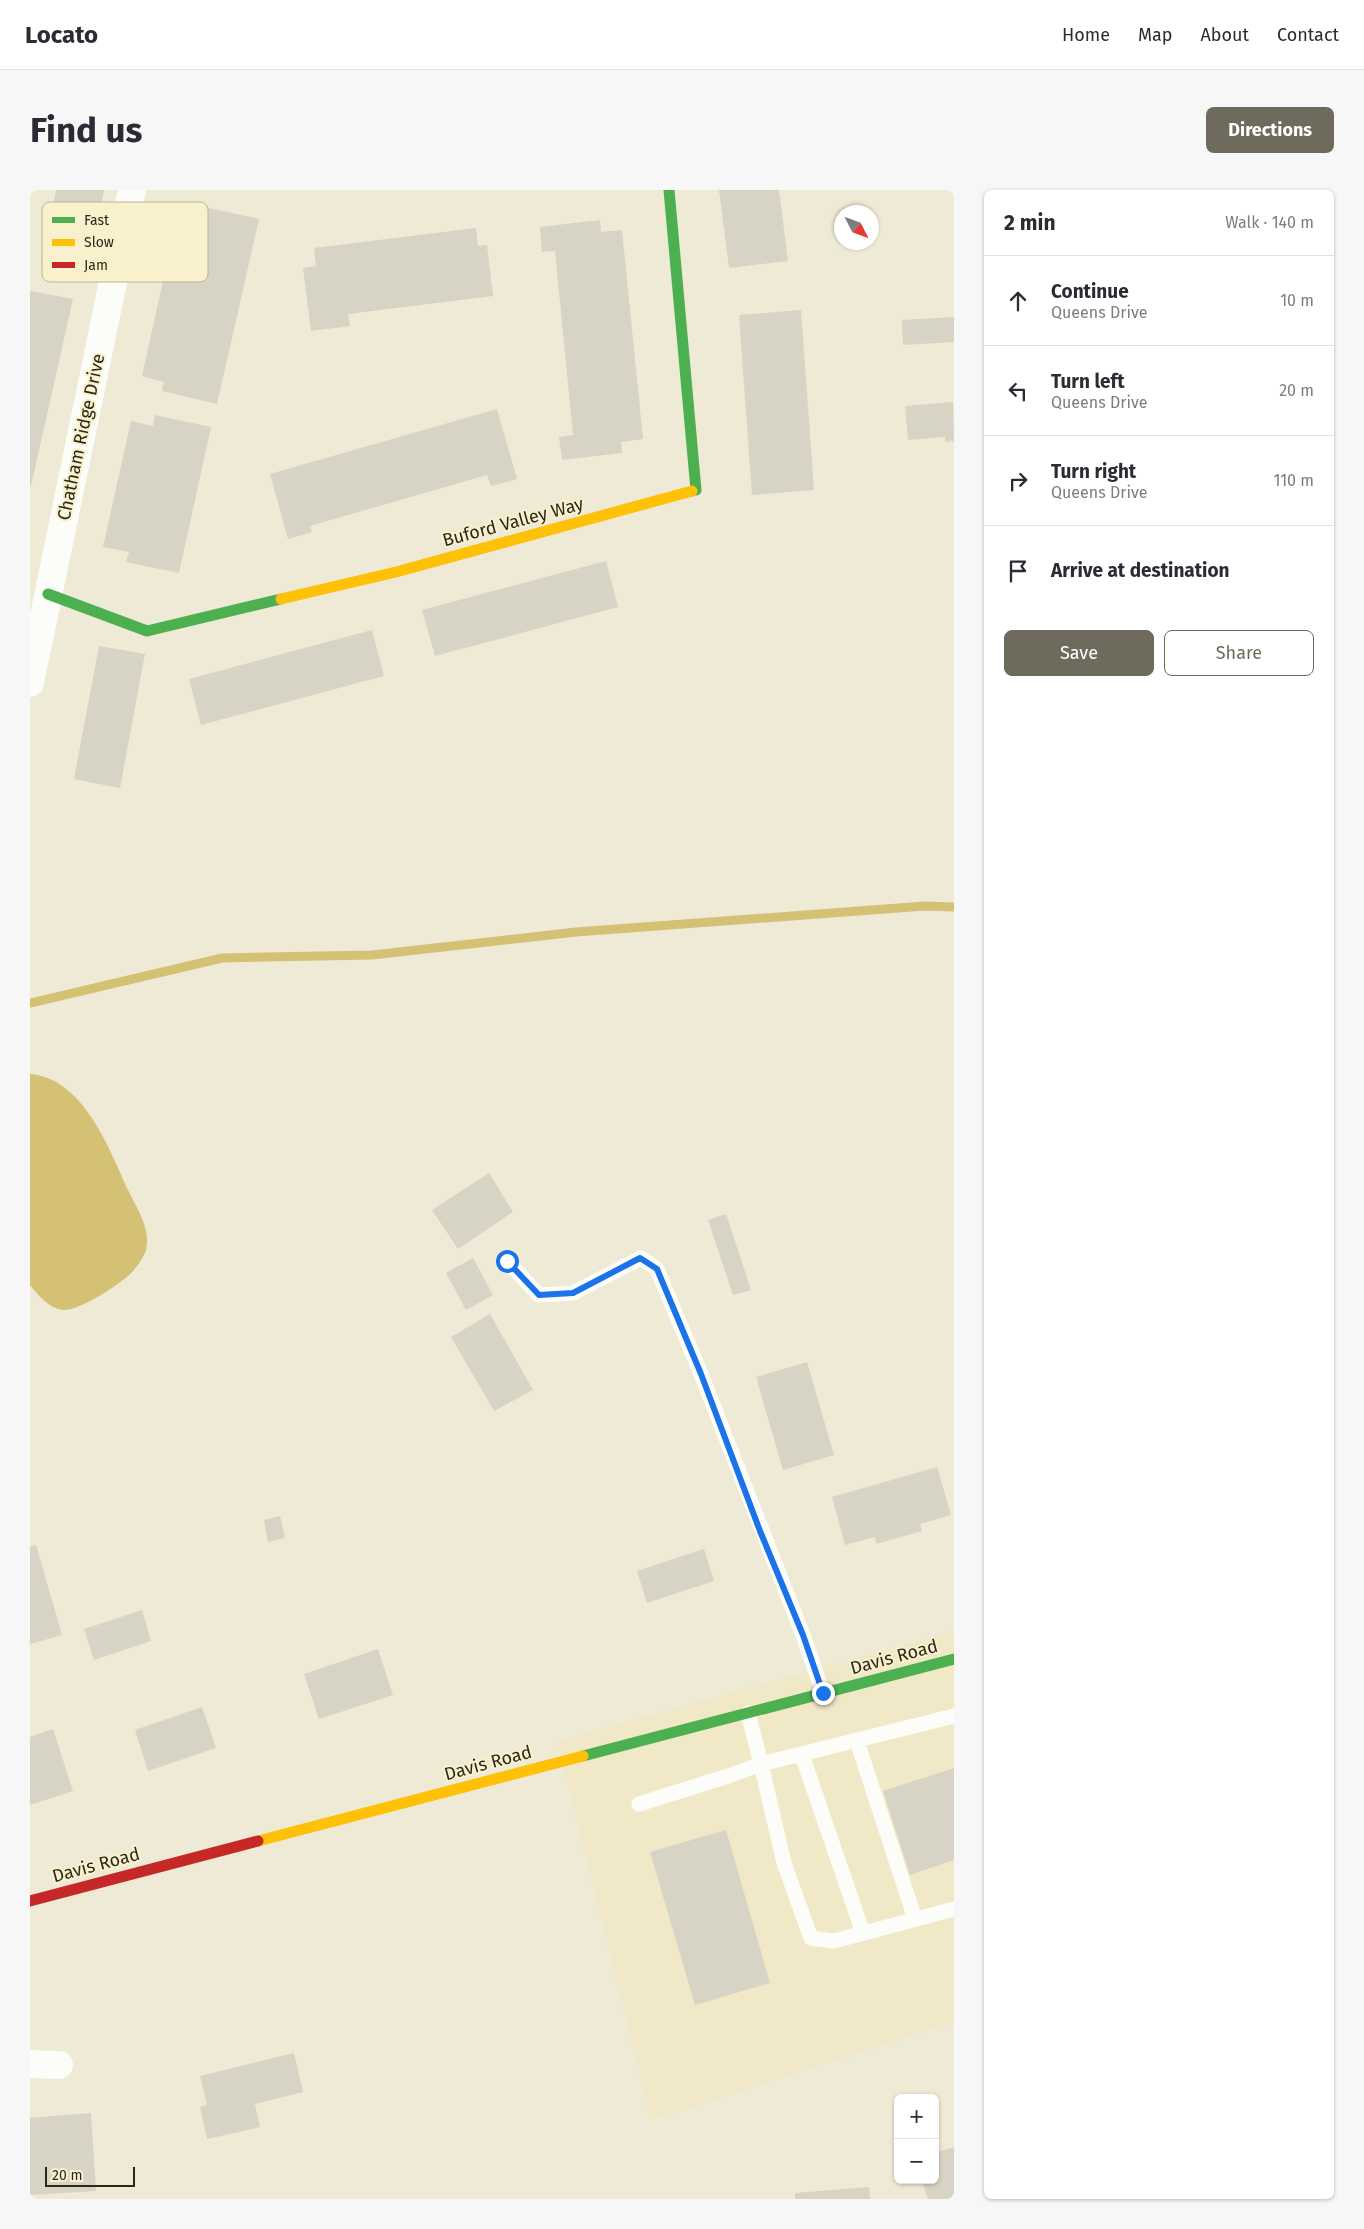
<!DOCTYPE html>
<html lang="en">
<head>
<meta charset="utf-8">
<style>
	body { margin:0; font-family:"Fira Sans",sans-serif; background:#f7f7f7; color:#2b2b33 }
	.controls { position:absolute; right:15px; bottom:15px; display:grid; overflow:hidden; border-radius:8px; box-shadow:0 1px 4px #0004 }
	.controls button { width:45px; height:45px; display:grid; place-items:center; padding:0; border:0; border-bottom:1px solid #e1e1e2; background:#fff; color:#2b2b33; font:25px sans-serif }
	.compass { position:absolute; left:804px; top:15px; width:45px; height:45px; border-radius:50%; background:#fff; box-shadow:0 1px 4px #0004; rotate:132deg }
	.scale { position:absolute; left:15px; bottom:12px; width:90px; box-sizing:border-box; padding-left:5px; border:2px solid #2b271a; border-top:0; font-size:14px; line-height:18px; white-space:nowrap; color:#2b271a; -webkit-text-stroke:4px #f9f0cc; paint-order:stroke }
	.stop { position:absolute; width:15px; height:15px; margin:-11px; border:4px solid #1a73e8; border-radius:50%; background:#fff }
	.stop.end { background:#1a73e8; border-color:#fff; box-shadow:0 1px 5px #0008 }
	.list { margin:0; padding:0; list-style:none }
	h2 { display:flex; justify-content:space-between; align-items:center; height:65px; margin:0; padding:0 20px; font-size:21px }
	h2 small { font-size:16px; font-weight:400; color:#7c7c81 }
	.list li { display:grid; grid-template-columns:32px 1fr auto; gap:15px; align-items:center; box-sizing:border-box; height:90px; padding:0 20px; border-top:1px solid #e1e1e2 }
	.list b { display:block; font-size:19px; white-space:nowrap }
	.list p { margin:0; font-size:16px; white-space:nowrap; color:#7c7c81 }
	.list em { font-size:16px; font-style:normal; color:#7c7c81 }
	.actions { display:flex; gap:10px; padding:15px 20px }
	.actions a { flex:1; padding:11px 0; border:1px solid #6f6b5c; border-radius:8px; text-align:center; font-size:18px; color:#6f6b5c }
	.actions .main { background:#6f6b5c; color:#fff }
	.icon { flex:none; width:28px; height:28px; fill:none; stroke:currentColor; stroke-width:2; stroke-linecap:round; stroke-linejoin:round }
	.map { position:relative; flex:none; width:924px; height:2009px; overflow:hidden; border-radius:8px }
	header { display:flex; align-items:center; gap:30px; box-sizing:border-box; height:70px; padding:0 25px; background:#fff; border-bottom:1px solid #e1e1e2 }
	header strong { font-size:24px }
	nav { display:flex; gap:28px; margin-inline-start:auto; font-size:18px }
	.intro { display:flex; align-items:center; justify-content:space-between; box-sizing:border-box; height:120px; padding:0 30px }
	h1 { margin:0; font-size:35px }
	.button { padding:12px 22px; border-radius:8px; background:#6f6b5c; color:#fff; font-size:18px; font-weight:700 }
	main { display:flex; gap:30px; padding:0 30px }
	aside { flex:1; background:#fff; border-radius:8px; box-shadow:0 1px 4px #0004 }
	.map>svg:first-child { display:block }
	.built { fill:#f1e8c8 }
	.water { fill:#d5c173 }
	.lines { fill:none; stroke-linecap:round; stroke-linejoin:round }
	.stream { stroke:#d5c173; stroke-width:9 }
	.building { fill:#d7d3c5 }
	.lane { stroke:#fcfcf9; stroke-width:15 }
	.street { stroke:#fcfcf9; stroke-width:28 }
	.fast { stroke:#4caf50; stroke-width:11 }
	.slow { stroke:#ffc107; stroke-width:11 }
	.jam { stroke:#c62828; stroke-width:11 }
	.route { stroke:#1a73e8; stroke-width:6 }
	.labels { text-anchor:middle; stroke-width:4; stroke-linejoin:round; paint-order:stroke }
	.street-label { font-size:18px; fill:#2b271a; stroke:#f9f0cc }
	.key { fill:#f9f0cc; stroke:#bbb497; stroke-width:1 }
	.key-label { font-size:14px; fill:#2b271a }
</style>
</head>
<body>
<header>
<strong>Locato</strong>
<nav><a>Home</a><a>Map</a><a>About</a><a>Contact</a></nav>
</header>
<div class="intro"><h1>Find us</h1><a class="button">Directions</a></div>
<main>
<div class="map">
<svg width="924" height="2009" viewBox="0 0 924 2009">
	<rect width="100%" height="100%" fill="#eeead6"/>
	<polygon class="built" points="924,1441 924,1832 621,1930 527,1551"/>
	<path class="water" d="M0 884C53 888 79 958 98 1000 107 1019 121 1038 116 1060 114 1067 105 1080 99 1085 87 1096 49 1121 33 1120 18 1118 8 1105 0 1095Z"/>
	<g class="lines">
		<polyline class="stream" points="0,813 192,768 342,765 546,742 895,716 924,717"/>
	</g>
	<g class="building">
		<polygon points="26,0 74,0 58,83 11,74"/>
		<polygon points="689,0 749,0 758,71 699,78"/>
		<polygon points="174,17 229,29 187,214 132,201 134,192 112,186 148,23 171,29"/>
		<polygon points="570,30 571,42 592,40 613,249 591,252 592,263 532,270 529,247 543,245 525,61 512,62 510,37"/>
		<polygon points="446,38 448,56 457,55 463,106 318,124 320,136 281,141 273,78 286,76 284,58"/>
		<polygon points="0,101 43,109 1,296 0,296"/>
		<polygon points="771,120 784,300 722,305 709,125"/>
		<polygon points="924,127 924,152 873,155 872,130"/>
		<polygon points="923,212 924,251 915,252 915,247 878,250 875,216"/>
		<polygon points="467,219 487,289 461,296 457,285 280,336 282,342 258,349 240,284"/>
		<polygon points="125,225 181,237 149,383 96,372 99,362 73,357 101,231 123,236"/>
		<polygon points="576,371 588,417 405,466 392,420"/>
		<polygon points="342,440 354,486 171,535 159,489"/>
		<polygon points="69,456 115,464 90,598 44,589"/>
		<polygon points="459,983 483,1022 428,1059 402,1020"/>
		<polygon points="696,1024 721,1100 703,1105 678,1030"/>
		<polygon points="443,1068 463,1105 436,1120 416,1083"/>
		<polygon points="460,1124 503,1200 464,1221 421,1147"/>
		<polygon points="777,1172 804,1265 753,1280 726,1187"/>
		<polygon points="907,1277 921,1325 890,1334 892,1341 846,1354 845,1347 815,1355 802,1307"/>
		<polygon points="250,1326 255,1348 238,1352 234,1330"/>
		<polygon points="6,1355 32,1445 0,1454 0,1357"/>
		<polygon points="674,1359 684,1391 617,1413 607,1381"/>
		<polygon points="112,1420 121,1451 64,1470 54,1439"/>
		<polygon points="348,1459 363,1505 289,1529 274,1484"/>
		<polygon points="172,1517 186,1558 118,1581 105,1540"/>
		<polygon points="23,1539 43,1601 0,1615 0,1547"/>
		<polygon points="924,1578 924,1670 880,1685 853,1601"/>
		<polygon points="696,1640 740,1793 665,1815 620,1662"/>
		<polygon points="264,1863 273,1902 225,1914 230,1937 177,1949 170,1917 177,1915 170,1886"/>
		<polygon points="61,1923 66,2001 0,2005 0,1928"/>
		<polygon points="924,1957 924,2009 898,2009 892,1990 905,1990 905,1963"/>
		<polygon points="839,1997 840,2009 765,2009 765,2003"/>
	</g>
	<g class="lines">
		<g class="lane">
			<polyline points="477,1071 509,1105 543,1103 611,1068 627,1079 671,1184 773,1445 793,1503"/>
			<polyline points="718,1523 731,1574 924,1526"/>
			<polyline points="827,1551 885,1729"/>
			<polyline points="772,1565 833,1743"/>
			<polyline points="609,1614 698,1586 731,1574 754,1673 781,1748 804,1751 924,1719"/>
		</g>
		<g class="street">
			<polyline points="0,493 102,0"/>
			<polyline points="0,1874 29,1875"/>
		</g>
		<g class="fast">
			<polyline points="639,0 666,300 662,301"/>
			<polyline points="18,404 117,441 251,409"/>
			<polyline points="553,1566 924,1469"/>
		</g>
		<g class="slow">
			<polyline points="251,409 366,382 662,301"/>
			<polyline points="228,1651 553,1566"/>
		</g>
		<polyline class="jam" points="0,1711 228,1651"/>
	</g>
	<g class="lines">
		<polyline class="route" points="477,1071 509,1105 543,1103 610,1068 627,1079 671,1184 730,1341 773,1445 793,1503"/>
	</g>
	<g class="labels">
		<g class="street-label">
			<text transform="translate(51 247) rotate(-78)" y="6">Chatham Ridge Drive</text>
			<text transform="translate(483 332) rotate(-15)" y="6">Buford Valley Way</text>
			<text transform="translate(864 1467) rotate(-15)" y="6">Davis Road</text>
			<text transform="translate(458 1573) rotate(-15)" y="6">Davis Road</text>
			<text transform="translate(66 1675) rotate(-15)" y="6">Davis Road</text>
		</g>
	</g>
	<rect x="12" y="12" width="166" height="80" rx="8" class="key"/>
	<rect x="22" y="27" width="23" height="6" fill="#4caf50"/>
	<rect x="22" y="49" width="23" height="7" fill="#ffc107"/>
	<rect x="22" y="72" width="23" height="6" fill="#c62828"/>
	<g class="key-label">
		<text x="54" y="35">Fast</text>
		<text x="54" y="57">Slow</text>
		<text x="54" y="80">Jam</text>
	</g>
</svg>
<div class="controls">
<button>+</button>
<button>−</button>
</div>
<svg class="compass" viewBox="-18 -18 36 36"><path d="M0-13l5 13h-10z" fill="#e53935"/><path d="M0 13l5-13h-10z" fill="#7c7c81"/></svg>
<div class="scale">20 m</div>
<div class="stop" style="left:477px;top:1071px"></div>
<div class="stop end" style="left:793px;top:1503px"></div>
</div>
<aside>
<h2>2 min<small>Walk · 140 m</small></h2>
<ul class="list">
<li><svg class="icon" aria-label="ahead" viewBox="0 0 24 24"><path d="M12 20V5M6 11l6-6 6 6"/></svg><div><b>Continue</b><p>Queens Drive</p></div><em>10 m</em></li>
<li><svg class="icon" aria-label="left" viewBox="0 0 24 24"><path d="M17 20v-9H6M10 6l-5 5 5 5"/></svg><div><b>Turn left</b><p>Queens Drive</p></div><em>20 m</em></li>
<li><svg class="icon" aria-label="right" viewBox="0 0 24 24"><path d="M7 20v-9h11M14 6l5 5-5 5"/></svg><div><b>Turn right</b><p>Queens Drive</p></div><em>110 m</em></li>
<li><svg class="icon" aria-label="arrive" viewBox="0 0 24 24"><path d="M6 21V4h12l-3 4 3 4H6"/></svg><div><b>Arrive at destination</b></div></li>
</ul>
<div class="actions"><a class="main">Save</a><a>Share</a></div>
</aside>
</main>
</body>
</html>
